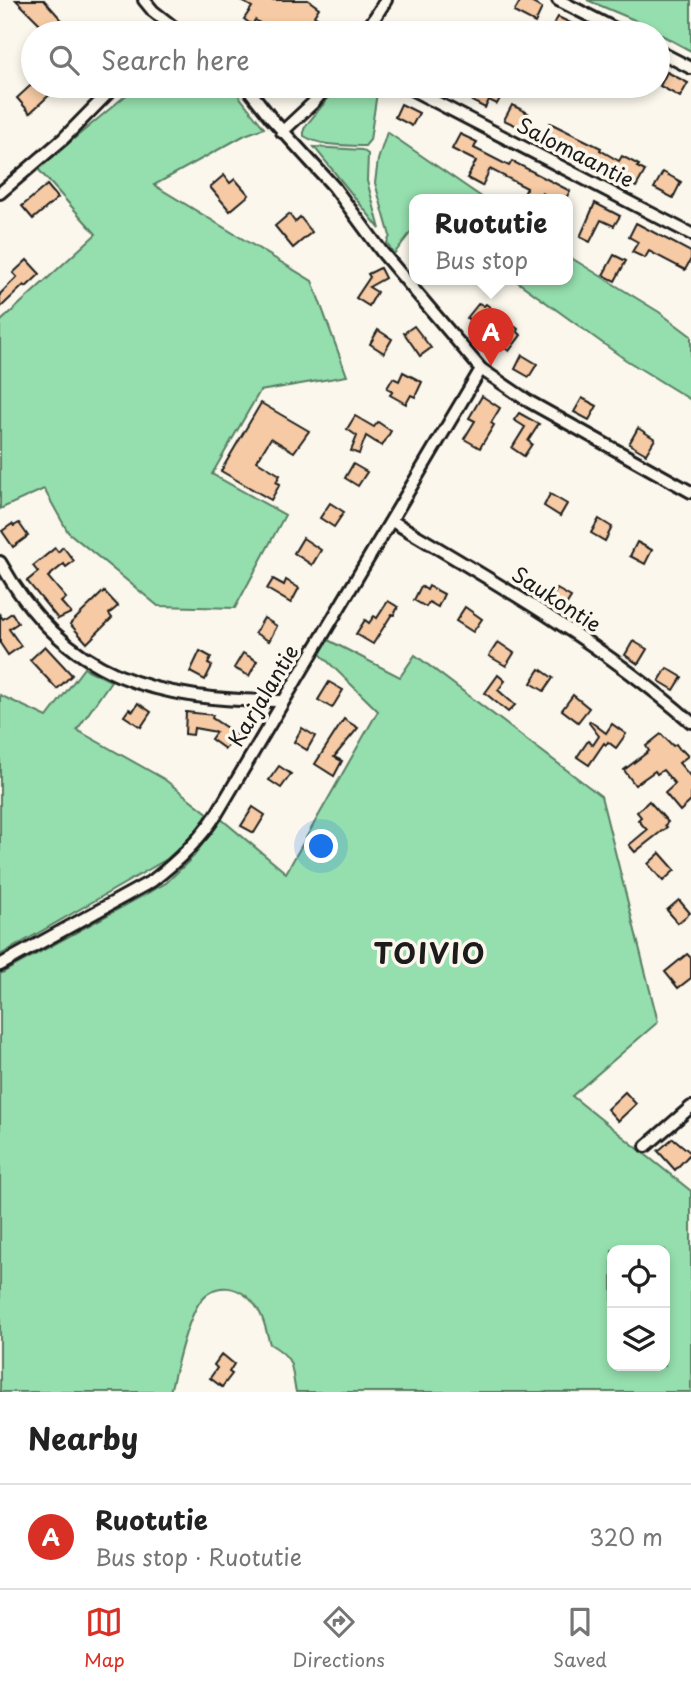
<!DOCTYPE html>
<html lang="en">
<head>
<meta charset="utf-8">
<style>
	body { margin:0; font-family:"Playpen Sans",sans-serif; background:#f6f6f6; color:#222 }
	.controls { position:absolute; right:21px; bottom:21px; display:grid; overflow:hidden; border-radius:14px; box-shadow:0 4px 10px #0003 }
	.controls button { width:63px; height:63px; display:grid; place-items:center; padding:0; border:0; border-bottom:2px solid #e0e0e0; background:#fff; color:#222; font:35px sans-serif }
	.you { position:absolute; left:322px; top:847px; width:24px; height:24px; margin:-18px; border:5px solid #fff; border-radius:50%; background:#1a73e8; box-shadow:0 0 0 10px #1a73e833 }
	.badge { display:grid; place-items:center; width:46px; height:46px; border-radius:50%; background:#d93025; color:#fff; font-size:23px; font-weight:700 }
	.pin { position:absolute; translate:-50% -58px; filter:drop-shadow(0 2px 4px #0008) }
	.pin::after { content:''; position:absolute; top:37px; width:24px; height:21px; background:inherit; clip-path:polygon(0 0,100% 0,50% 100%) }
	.popup { position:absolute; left:409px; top:194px; width:164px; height:91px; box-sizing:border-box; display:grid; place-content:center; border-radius:14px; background:#fff; filter:drop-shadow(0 2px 5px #0005); font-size:23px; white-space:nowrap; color:#767676 }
	.popup b { font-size:26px; color:#222 }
	.popup::after { content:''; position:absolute; left:50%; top:100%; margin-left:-14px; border:14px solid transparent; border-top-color:#fff }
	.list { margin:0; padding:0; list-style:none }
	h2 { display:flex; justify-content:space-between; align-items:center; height:91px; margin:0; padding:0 28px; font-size:30px }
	h2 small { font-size:23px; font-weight:400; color:#767676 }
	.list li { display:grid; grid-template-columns:46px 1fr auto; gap:21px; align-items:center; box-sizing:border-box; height:105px; padding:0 28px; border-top:2px solid #e0e0e0 }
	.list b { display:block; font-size:26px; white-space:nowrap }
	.list p { margin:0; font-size:23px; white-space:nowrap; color:#767676 }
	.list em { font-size:23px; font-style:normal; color:#767676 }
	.icon { flex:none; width:38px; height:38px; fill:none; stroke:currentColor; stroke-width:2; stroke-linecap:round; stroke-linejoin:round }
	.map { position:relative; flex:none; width:691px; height:1392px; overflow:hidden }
	.search { position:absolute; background:#fff; box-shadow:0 4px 10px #0003; left:21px; right:21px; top:21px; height:77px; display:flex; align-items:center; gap:18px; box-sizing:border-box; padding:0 24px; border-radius:38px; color:#767676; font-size:26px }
	.sheet { height:196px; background:#fff }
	nav { display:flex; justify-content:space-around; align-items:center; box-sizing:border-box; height:98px; border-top:2px solid #e0e0e0; background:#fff; font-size:19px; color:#767676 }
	nav a { display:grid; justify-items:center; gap:4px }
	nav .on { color:#d93025 }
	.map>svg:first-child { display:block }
	.green { fill:#95dead; stroke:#587d64; stroke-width:2; fill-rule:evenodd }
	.building { fill:#f5caa4; stroke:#1c1c1c; stroke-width:2 }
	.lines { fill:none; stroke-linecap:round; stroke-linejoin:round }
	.minor-casing { stroke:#1c1c1c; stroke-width:16 }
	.minor { stroke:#fbf7ec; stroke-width:10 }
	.labels { text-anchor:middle; stroke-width:7; stroke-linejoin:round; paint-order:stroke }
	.street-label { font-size:21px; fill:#1c1c1c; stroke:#fbf7ec }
	.district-label { font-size:28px; font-weight:bold; letter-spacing:2px; fill:#1c1c1c; stroke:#fbf7ec }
</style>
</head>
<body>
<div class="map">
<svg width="691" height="1392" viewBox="0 0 691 1392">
	<rect width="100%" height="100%" fill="#fbf7ec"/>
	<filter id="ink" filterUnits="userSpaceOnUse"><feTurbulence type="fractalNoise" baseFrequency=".0143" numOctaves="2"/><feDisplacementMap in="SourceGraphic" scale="14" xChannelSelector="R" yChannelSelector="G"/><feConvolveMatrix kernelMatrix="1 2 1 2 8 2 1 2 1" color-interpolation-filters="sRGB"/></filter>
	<g filter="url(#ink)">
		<g class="green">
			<polygon points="587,0 691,0 691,51 632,19"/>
			<polygon points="137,86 231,86 264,128 245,135 154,185 312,281 347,376 260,391 212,474 285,515 235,608 158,606 68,532 44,489 0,509 0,322 96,234 38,169"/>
			<path d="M338 86H378L370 140 365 146C344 145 322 147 304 136V129L308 123Z"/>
			<polygon points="387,132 486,200 414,200 414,228 394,254 387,243 390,236 375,183 378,160"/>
			<polygon points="314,147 362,150 368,154 367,181 380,229"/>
			<polygon points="568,256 659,312 691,336 691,400 626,360 515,280 568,280"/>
			<path d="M328 640 400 677 415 655 601 796 658 1022 572 1096 691 1191V1392H296C290 1367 297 1360 270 1344 267 1335 265 1322 260 1313 245 1284 211 1276 195 1310 183 1335 177 1365 170 1392H0V974L166 883 194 856 220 818 286 873 378 711 319 653ZM612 1250H665V1366H612Z"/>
			<polygon points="84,668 111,681 77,730 164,779 210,815 195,833 167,859 0,955 0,695 47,717"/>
		</g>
		<g class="building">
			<polygon points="16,0 44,0 67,26 72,22 82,33 49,33"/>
			<polygon points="240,0 308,0 319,8 314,16 341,33 275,33 255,20 252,25 244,19 252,7"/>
			<polygon points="521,0 527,0 542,8 535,23 514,12"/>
			<polygon points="558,17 579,27 576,33 560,33 551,29"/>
			<polygon points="667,72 688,83 680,97 660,86"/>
			<polygon points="30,86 59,86 30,113 17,98"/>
			<polygon points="480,86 489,86 503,93 497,104 489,100 485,108 472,101"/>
			<polygon points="401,104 419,113 412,126 395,117"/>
			<polygon points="512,105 528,113 521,128 504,120"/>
			<polygon points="550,123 601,148 600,150 619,161 622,156 639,165 637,167 645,171 636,187 542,139"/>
			<polygon points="460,134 477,142 474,148 509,166 512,161 570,191 565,200 556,200 542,193 538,200 534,200 524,194 527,188 490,169 482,186 467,178 476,161 452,149"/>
			<polygon points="663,172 681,182 673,198 654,188"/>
			<polygon points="224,175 230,183 235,179 249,195 230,211 210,187"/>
			<polygon points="47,185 58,198 33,219 22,206"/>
			<polygon points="595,203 620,216 614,226 601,220 590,242 580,237"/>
			<polygon points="289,214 295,222 300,217 312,232 293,248 275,226"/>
			<polygon points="636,223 691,252 691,259 685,270 649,251 645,258 632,252 638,242 629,237"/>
			<polygon points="614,255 626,261 615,281 603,275"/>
			<polygon points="27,260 40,274 26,287 24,285 0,308 0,294 17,277 13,273"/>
			<polygon points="380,268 385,278 369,287 377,292 369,306 356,298 370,277 368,274"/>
			<polygon points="479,303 484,306 486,304 518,329 517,331 521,335 509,351 467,318"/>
			<polygon points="414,326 431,348 420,356 404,333"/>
			<polygon points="378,330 392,339 384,353 370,344"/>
			<polygon points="522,355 537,364 529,377 515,369"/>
			<polygon points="403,372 422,382 415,397 411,395 406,404 390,395 393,391 387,388 393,378 399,381"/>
			<polygon points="482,396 500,408 491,423 494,425 480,448 464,439 475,421 469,418"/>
			<polygon points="582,398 597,406 589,420 574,412"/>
			<polygon points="261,403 309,431 294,452 271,438 257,461 280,475 276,482 280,484 271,500 221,471"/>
			<polygon points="519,413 539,424 528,441 532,444 524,456 512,448 525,427 514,420"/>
			<polygon points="355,416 374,427 378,422 391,431 382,446 366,436 359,454 351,451 357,436 347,429"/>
			<polygon points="638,428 655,439 646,454 629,444"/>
			<polygon points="353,464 367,472 358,486 345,478"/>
			<polygon points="550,494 567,504 560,516 544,506"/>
			<polygon points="330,503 344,512 334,527 320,518"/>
			<polygon points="599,519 612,527 605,541 591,533"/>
			<polygon points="19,523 28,536 13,547 2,531 12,524 14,526"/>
			<polygon points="303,538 321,550 312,565 294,553"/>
			<polygon points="637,542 652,550 645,564 630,556"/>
			<polygon points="63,547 74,561 66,567 64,564 48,577 66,598 61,602 71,613 58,619 27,581 38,572 33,566 55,548 58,552"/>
			<polygon points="273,579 284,585 286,580 299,588 291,603 267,589"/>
			<polygon points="421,586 427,590 429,586 444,594 438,607 429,602 426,607 414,600"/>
			<polygon points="557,589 571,597 563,610 549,602"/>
			<polygon points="104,591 118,606 109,614 112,618 87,643 70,624"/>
			<polygon points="388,601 398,607 394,615 392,614 373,644 356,634 365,620 369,623 374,616 377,618"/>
			<polygon points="465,607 482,619 473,632 456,621"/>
			<polygon points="12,613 18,623 9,629 21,646 8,655 0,643 0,615 3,619"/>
			<polygon points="264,618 277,626 269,641 255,633"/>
			<polygon points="633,641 647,649 638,664 625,655"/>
			<polygon points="498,642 514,653 506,666 489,656"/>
			<polygon points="45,646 72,675 57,689 30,660"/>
			<polygon points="200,651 211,657 208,664 212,666 205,680 190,672"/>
			<polygon points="243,653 257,661 249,676 234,668"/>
			<polygon points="667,668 682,677 674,690 659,681"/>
			<polygon points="540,669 553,678 544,691 531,683"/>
			<polygon points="498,675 505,681 498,690 515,705 508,712 485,693"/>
			<polygon points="329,682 343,690 332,708 318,700"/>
			<polygon points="573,695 589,708 578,722 562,710"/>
			<polygon points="138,703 151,712 141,727 124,716 129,709 133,711"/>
			<polygon points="186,712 213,715 212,718 236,734 225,749 211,739 216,732 194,728 193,735 185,734"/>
			<polygon points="344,719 358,728 334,757 342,761 334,776 315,764"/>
			<polygon points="590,721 606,733 612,724 626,734 616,748 608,742 606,745 604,743 589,765 577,757 588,741 593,745 599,736 589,723"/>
			<polygon points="302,728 315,736 307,750 294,742"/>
			<polygon points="661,734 673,746 676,744 681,751 682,750 688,756 679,763 691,777 691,801 680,811 665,793 675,784 663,770 657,774 655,771 635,785 624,770 649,751 646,746"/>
			<polygon points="279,766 291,774 281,788 269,780"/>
			<polygon points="649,801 668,822 665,825 667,827 635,852 629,845 647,830 638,820 641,817 637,812"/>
			<polygon points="253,807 265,815 254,833 241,826"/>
			<polygon points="660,853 675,870 663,881 648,864"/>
			<polygon points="679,900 690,913 678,923 667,910"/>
			<polygon points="687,954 691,958 691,978 678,988 665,972"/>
			<polygon points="625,1092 636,1104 618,1121 607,1109"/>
			<polygon points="673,1138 691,1153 675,1170 658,1151"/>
			<polygon points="222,1354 234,1364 229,1372 232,1374 222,1387 210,1378 217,1368 214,1365"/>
		</g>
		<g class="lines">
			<defs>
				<g id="minor">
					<polyline points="144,0 153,11 181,33"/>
					<polyline points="558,0 623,33"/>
					<polyline points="365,33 386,0"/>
					<polyline points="658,51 691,68"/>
					<polyline points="246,86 271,118 334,187 382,252 481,369 528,401 691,492"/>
					<polyline points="405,86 691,234"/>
					<polyline points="282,132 314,102 327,86"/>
					<polyline points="0,193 63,139 115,86"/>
					<path d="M392 521C495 582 601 643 691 722"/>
					<path d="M0 562C65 679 157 701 282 701"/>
					<path d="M0 965 152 881C177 862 198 842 216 815L481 369"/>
					<polyline points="646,1146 691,1107"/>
				</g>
			</defs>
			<use href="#minor" class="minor-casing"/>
			<use href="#minor" class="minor"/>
		</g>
	</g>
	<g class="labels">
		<g class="street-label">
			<text transform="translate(575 153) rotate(27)" y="7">Salomaantie</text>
			<text transform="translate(556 600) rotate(33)" y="7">Saukontie</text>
			<text transform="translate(264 696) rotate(-59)" y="7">Karjalantie</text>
		</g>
		<g class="district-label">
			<text x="430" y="964">TOIVIO</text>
		</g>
	</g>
</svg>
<div class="controls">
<button><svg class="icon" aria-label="locate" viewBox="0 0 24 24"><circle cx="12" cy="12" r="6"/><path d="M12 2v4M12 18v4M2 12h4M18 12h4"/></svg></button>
<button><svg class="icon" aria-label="layers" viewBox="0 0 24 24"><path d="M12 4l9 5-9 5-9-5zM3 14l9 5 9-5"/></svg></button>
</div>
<div class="you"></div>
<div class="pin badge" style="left:491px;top:366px">A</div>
<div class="popup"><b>Ruotutie</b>Bus stop</div>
<div class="search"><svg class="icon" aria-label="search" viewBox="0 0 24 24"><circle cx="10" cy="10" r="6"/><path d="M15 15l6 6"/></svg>Search here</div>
</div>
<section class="sheet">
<h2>Nearby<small></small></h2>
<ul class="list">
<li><span class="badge">A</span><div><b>Ruotutie</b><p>Bus stop · Ruotutie</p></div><em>320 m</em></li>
</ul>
</section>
<nav>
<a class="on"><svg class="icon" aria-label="map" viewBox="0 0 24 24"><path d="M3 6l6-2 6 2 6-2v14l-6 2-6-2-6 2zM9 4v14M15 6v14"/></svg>Map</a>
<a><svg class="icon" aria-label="directions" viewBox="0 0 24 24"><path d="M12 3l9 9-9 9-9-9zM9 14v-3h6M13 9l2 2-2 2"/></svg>Directions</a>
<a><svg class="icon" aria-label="saved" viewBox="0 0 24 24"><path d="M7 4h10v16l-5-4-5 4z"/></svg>Saved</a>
</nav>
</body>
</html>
